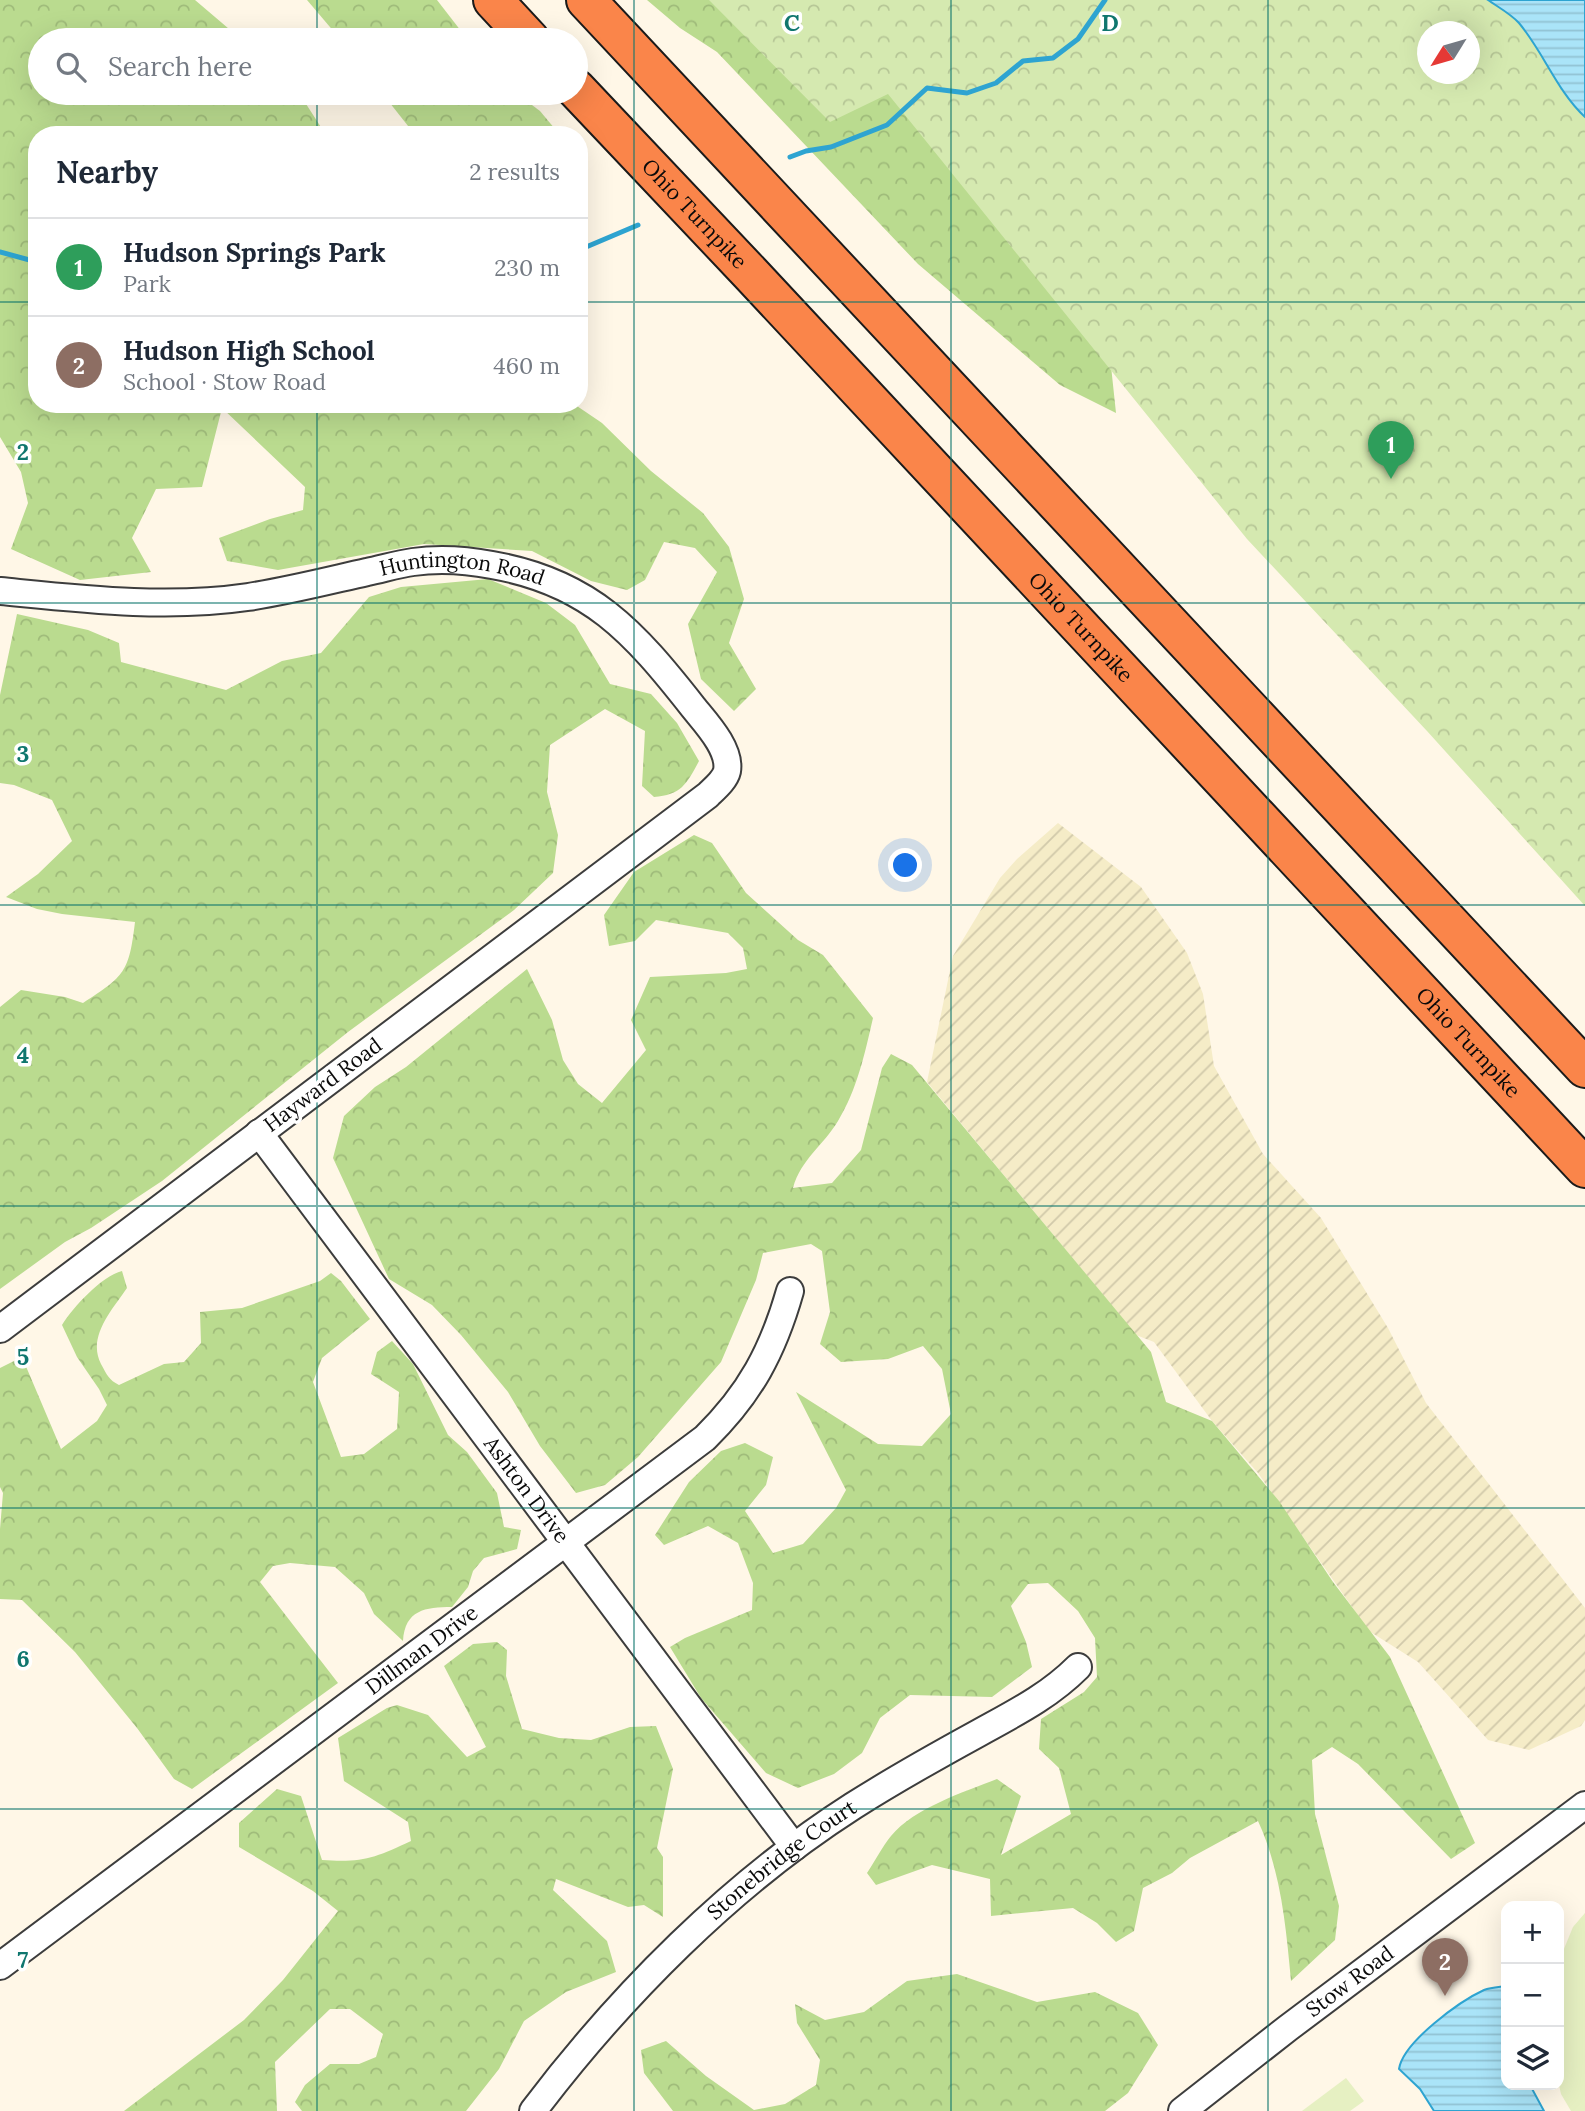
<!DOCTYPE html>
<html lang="en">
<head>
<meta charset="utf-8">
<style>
	body { margin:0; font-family:Lora,serif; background:#f2f2f3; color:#1f2937 }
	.controls { position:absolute; right:21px; bottom:21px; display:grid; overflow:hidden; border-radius:14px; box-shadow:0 7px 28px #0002 }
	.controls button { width:63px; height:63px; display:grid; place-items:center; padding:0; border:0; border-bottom:2px solid #e0e1e3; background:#fff; color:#1f2937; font:35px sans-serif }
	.compass { position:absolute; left:1417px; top:21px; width:63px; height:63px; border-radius:50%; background:#fff; box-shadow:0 7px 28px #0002; rotate:233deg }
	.you { position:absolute; left:906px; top:866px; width:24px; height:24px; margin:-18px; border:5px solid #fff; border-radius:50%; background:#1a73e8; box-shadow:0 0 0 10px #1a73e833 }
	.badge { display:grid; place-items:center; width:46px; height:46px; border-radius:50%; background:#bd1f39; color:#fff; font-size:23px; font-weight:700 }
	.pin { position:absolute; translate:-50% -58px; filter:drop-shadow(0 2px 4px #0008) }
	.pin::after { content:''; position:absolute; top:37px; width:24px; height:21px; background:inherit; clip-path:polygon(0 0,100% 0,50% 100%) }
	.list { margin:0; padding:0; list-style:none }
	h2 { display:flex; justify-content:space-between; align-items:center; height:91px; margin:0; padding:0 28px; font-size:30px }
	h2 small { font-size:23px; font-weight:400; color:#747a83 }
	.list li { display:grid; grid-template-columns:46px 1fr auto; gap:21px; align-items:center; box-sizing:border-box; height:98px; padding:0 28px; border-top:2px solid #e0e1e3 }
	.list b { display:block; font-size:26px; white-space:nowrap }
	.list p { margin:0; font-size:23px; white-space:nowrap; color:#747a83 }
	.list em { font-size:23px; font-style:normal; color:#747a83 }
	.icon { flex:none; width:38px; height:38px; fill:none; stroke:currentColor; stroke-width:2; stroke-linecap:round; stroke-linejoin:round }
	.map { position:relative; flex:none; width:1585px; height:2111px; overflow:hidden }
	.search { position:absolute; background:#fff; box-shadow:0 7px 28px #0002; left:28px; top:28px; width:560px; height:77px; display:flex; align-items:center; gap:18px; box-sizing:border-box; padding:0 24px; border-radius:38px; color:#747a83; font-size:26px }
	.panel { position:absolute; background:#fff; box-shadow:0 7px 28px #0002; left:28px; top:126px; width:560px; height:287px; border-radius:28px }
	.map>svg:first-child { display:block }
	.farmland { fill:url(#farmland-furrows) }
	.forest { fill:url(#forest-crowns) }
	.park { fill:url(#park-crowns); fill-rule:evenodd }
	.pitch { fill:#e6f0c2 }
	.water { fill:url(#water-rules); stroke:#2ea4d1; stroke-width:2 }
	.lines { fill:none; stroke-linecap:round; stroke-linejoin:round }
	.stream { stroke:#2ea4d1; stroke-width:5 }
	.minor-casing { stroke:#3d3d3d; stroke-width:30 }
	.highway-casing { stroke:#1b1b1b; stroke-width:42 }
	.minor { stroke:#fff; stroke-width:26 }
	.highway { stroke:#fa854a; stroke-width:38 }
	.grid { fill:none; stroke:#0f766e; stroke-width:2; stroke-opacity:0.55 }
	.labels { text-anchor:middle; stroke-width:7; stroke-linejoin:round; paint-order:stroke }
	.street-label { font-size:21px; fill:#0a0a0a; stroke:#fff }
	.grid-label { font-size:23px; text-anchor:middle; font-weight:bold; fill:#0f766e; stroke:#fff; stroke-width:7; stroke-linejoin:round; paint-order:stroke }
</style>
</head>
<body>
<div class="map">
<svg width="1585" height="2111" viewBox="0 0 1585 2111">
	<defs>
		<pattern id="farmland-furrows" width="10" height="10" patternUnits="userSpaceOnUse" patternTransform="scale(1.75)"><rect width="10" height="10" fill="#f5ecc7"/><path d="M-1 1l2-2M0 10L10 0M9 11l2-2" fill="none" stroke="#d1c9aa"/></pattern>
		<pattern id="forest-crowns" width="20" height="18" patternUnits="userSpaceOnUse" patternTransform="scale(1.75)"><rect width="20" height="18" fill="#badb8f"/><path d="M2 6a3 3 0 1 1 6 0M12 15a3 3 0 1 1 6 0" fill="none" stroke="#9fbb7a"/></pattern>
		<pattern id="park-crowns" width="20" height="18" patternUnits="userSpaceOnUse" patternTransform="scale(1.75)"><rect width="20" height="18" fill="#d5e9b0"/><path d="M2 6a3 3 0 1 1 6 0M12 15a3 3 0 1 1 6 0" fill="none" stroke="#b6c696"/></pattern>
		<pattern id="water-rules" width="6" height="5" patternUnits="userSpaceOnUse" patternTransform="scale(1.75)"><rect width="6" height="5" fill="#aae4f8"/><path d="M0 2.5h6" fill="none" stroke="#91c2d3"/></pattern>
	</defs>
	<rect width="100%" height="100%" fill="#fff7e7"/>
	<polygon class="farmland" points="1058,823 1141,887 1187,953 1203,994 1214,1066 1263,1154 1321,1218 1388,1328 1426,1403 1585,1608 1585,1720 1581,1726 1529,1750 1488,1740 1418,1662 1369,1631 1258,1473 1212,1421 1154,1342 1136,1335 927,1082 953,956 1000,878 1017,859"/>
	<g class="forest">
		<polygon points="0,0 195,0 242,40 40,40 40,93 299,93 326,135 37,135 37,404 574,404 602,423 651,471 703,513 729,547 744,599 729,643 756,689 734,711 701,679 688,624 717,572 695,548 664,542 645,580 627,590 591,581 532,551 424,544 278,570 227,561 219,538 270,519 303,510 305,487 222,408 202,487 156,489 132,538 151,572 80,580 11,549 28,503 21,472 0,437"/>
		<polygon points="307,0 437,0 468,40 341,40"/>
		<polygon points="647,0 1094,0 1104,300 1116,413 1060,385 918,264 717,52 680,28"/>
		<polygon points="382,93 516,93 540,111 560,135 419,135 412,131"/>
		<path d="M488 579 546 603 575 625 610 684 651 694 677 723 699 761C687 784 681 795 654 797L642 786 645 731 605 709 550 745 547 792 558 835 553 873 514 910 348 1032 162 1181 91 1228 65 1242 0 1289V1007L21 990 65 997 83 1003C125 976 129 972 135 922L62 914 37 909 6 897 38 874 72 841 52 800 14 785 0 783V695L17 614 88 630 119 643 121 662 226 690 282 661 321 653 369 597 401 587Z"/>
		<path d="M694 835 712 843 746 893 798 940 823 955 873 1018C865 1053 857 1090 838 1121 823 1146 801 1159 793 1188L832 1183 861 1150 882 1068 891 1054 912 1065 1151 1352 1166 1402 1212 1421 1279 1501 1333 1582 1390 1657 1475 1843 1451 1859 1358 1764 1332 1747 1312 1760 1315 1814 1339 1906 1335 1940 1291 1981C1286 1927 1281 1871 1258 1821L1190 1858 1172 1873 1143 1888 1134 1931 1116 1942 1097 1923 1073 1908 991 1916 990 1879 932 1865 876 1885 867 1873C875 1861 882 1847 891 1836 914 1808 964 1792 997 1779L1021 1796 1001 1855 1071 1814 1059 1768 1039 1749 1041 1719 1084 1692 1097 1677 1095 1638 1078 1611 1048 1583 1028 1584 1011 1606 1026 1642 1032 1667 992 1697 910 1695 880 1718 862 1753 834 1774 798 1788 766 1773 701 1698 670 1647 685 1638 752 1610 753 1583 738 1543 708 1526 664 1545 655 1535 689 1482 721 1451 745 1443 773 1457 766 1485 745 1511 773 1553 803 1544 836 1508 846 1490 796 1392 878 1444 922 1446 951 1414 942 1369 923 1346 888 1359 841 1362 820 1344 830 1312 822 1251 811 1244 763 1253 756 1280 721 1362 638 1457 605 1485 576 1493 540 1446 508 1392 461 1335 432 1305 389 1279 333 1158 344 1116 375 1087 406 1067 527 969 552 1020 563 1060 578 1084 602 1103 646 1050 631 1020 650 977 726 973 747 969 743 948 728 933 656 920 635 941 609 946 604 915 634 872Z"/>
		<path d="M122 1271 127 1288C112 1310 87 1337 101 1364 107 1375 109 1380 119 1385L164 1364 184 1362 201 1343 200 1312 242 1308 320 1281 331 1273 341 1281 370 1319 322 1358 313 1382 341 1457 364 1454 397 1429 399 1392 371 1374 377 1352 392 1341 413 1364 448 1435 467 1452 497 1493 504 1527 521 1530 517 1549 484 1558 473 1571 468 1587 452 1607C425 1607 405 1610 403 1641L374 1614 364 1593 335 1567 290 1563 273 1566 260 1582 338 1683 192 1789 174 1779 137 1728 75 1652 22 1600 0 1599V1529L3 1493 0 1487V1368L22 1357 61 1449 97 1421 107 1405 99 1389 77 1357 62 1325C73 1307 102 1276 122 1271Z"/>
		<path d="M497 1642 507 1650 506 1676 522 1729 559 1738 591 1740 630 1727 656 1726 673 1769 657 1848 663 1857V1917L644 1905 628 1907 556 1879 553 1890 607 1941 616 1972 566 1992 524 2021 499 2069 466 2111H302L295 2102 305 2085 330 2064H359L376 2057 383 2034 350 2009H330L275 2062 277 2111H124L244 2020 283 1980 338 1911 313 1891 239 1847V1823L277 1789 301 1796 322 1860C362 1863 375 1858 411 1841L408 1822 344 1781 338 1738 387 1708 397 1705 428 1715 467 1757 486 1747 444 1666 473 1644Z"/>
		<polygon points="957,1974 1037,2002 1095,1992 1138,2013 1158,2045 1128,2093 1105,2111 673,2111 644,2073 641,2050 666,2041 706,2076 754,2110 785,2104 816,2085 820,2060 797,2023 795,2004 825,2020 864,2012 907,1981"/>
	</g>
	<path class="park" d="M709 0H1585V906L1427 731 1247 539 888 94 830 122ZM1428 32H1470V74H1428Z"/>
	<g class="pitch">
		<polygon points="1585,1913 1585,2111 1571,2111 1561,2094 1559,2085 1559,1961 1573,1927"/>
		<polygon points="1346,2078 1364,2101 1350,2111 1302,2111"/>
	</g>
	<g class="water">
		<path d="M1488 0H1585V117C1557 91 1544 53 1519 23 1511 14 1498 7 1488 0Z"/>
		<path d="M1506 1986V2085H1530L1544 2111H1434L1420 2089 1399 2069C1403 2042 1460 2001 1484 1990 1491 1987 1499 1987 1506 1986Z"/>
	</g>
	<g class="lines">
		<g class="stream">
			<polyline points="790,157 806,151 831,147 887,125 927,88 967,93 996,83 1023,61 1053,58 1078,39 1105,0"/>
			<polyline points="579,250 638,225"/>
			<polyline points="0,252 37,262"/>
		</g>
		<defs>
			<g id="minor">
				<path id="s1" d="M0 591C82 599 166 609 248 597 288 591 327 581 367 572 382 569 398 564 413 562 440 558 466 560 492 565 590 582 634 632 693 707 705 722 731 749 727 771 725 780 714 789 708 795L0 1329"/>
				<path id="s2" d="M259 1133 794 1847"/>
				<path id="s3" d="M0 1966 705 1438C750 1394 773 1351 790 1291"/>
				<path id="s4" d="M533 2111C620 1996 731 1884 853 1806 894 1780 935 1757 977 1734 1013 1714 1048 1697 1078 1667"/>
				<path id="s5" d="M1182 2111 1288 2028 1585 1805"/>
			</g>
			<g id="highway">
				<polyline points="493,0 530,40"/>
				<polyline points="586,0 1585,1068"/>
				<path id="s6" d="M576 89 751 274 1585 1168"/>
			</g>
		</defs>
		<use href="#minor" class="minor-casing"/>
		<use href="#highway" class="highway-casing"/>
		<use href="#minor" class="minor"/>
		<use href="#highway" class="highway"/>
	</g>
	<path class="grid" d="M317 0V40M634 0V2111M951 0V2111M1268 0V2111M317 93V135M0 302H37M579 302H1585M317 404V2111M0 603H1585M0 905H1585M0 1206H1585M0 1508H1585M0 1809H1585"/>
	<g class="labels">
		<g class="street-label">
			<text dy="7" stroke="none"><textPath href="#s6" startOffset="172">Ohio Turnpike</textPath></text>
			<text dy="7" stroke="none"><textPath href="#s1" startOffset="467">Huntington Road</textPath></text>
			<text dy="7" stroke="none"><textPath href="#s6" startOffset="738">Ohio Turnpike</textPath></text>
			<text dy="7" stroke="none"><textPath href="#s6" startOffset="1306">Ohio Turnpike</textPath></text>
			<text transform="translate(323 1085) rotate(-37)" y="7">Hayward Road</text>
			<text dy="7" stroke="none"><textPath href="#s2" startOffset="446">Ashton Drive</textPath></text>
			<text dy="7" stroke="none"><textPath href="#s3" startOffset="527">Dillman Drive</textPath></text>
			<text dy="7" stroke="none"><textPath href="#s4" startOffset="355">Stonebridge Court</textPath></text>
			<text dy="7" stroke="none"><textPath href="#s5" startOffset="212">Stow Road</textPath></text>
		</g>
	</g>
	<g class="grid-label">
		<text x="792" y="31">C</text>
		<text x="1110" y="31">D</text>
		<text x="23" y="460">2</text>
		<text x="23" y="762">3</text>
		<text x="23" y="1063">4</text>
		<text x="23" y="1365">5</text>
		<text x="23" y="1667">6</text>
		<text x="23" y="1968">7</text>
	</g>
</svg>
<div class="controls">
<button>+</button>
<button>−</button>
<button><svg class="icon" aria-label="layers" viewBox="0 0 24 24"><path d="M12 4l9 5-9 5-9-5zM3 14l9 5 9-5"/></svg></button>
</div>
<svg class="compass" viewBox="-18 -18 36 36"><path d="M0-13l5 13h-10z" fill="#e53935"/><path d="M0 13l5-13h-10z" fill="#747a83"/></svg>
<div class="you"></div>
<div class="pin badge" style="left:1391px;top:479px;background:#2e9e5b">1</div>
<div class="pin badge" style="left:1445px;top:1996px;background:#8d6e63">2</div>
<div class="search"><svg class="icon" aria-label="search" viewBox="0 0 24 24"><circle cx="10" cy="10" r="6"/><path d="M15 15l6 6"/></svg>Search here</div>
<section class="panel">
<h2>Nearby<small>2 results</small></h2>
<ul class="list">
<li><span class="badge" style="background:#2e9e5b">1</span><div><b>Hudson Springs Park</b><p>Park</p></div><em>230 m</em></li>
<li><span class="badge" style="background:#8d6e63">2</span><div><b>Hudson High School</b><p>School · Stow Road</p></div><em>460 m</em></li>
</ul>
</section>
</div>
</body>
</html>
